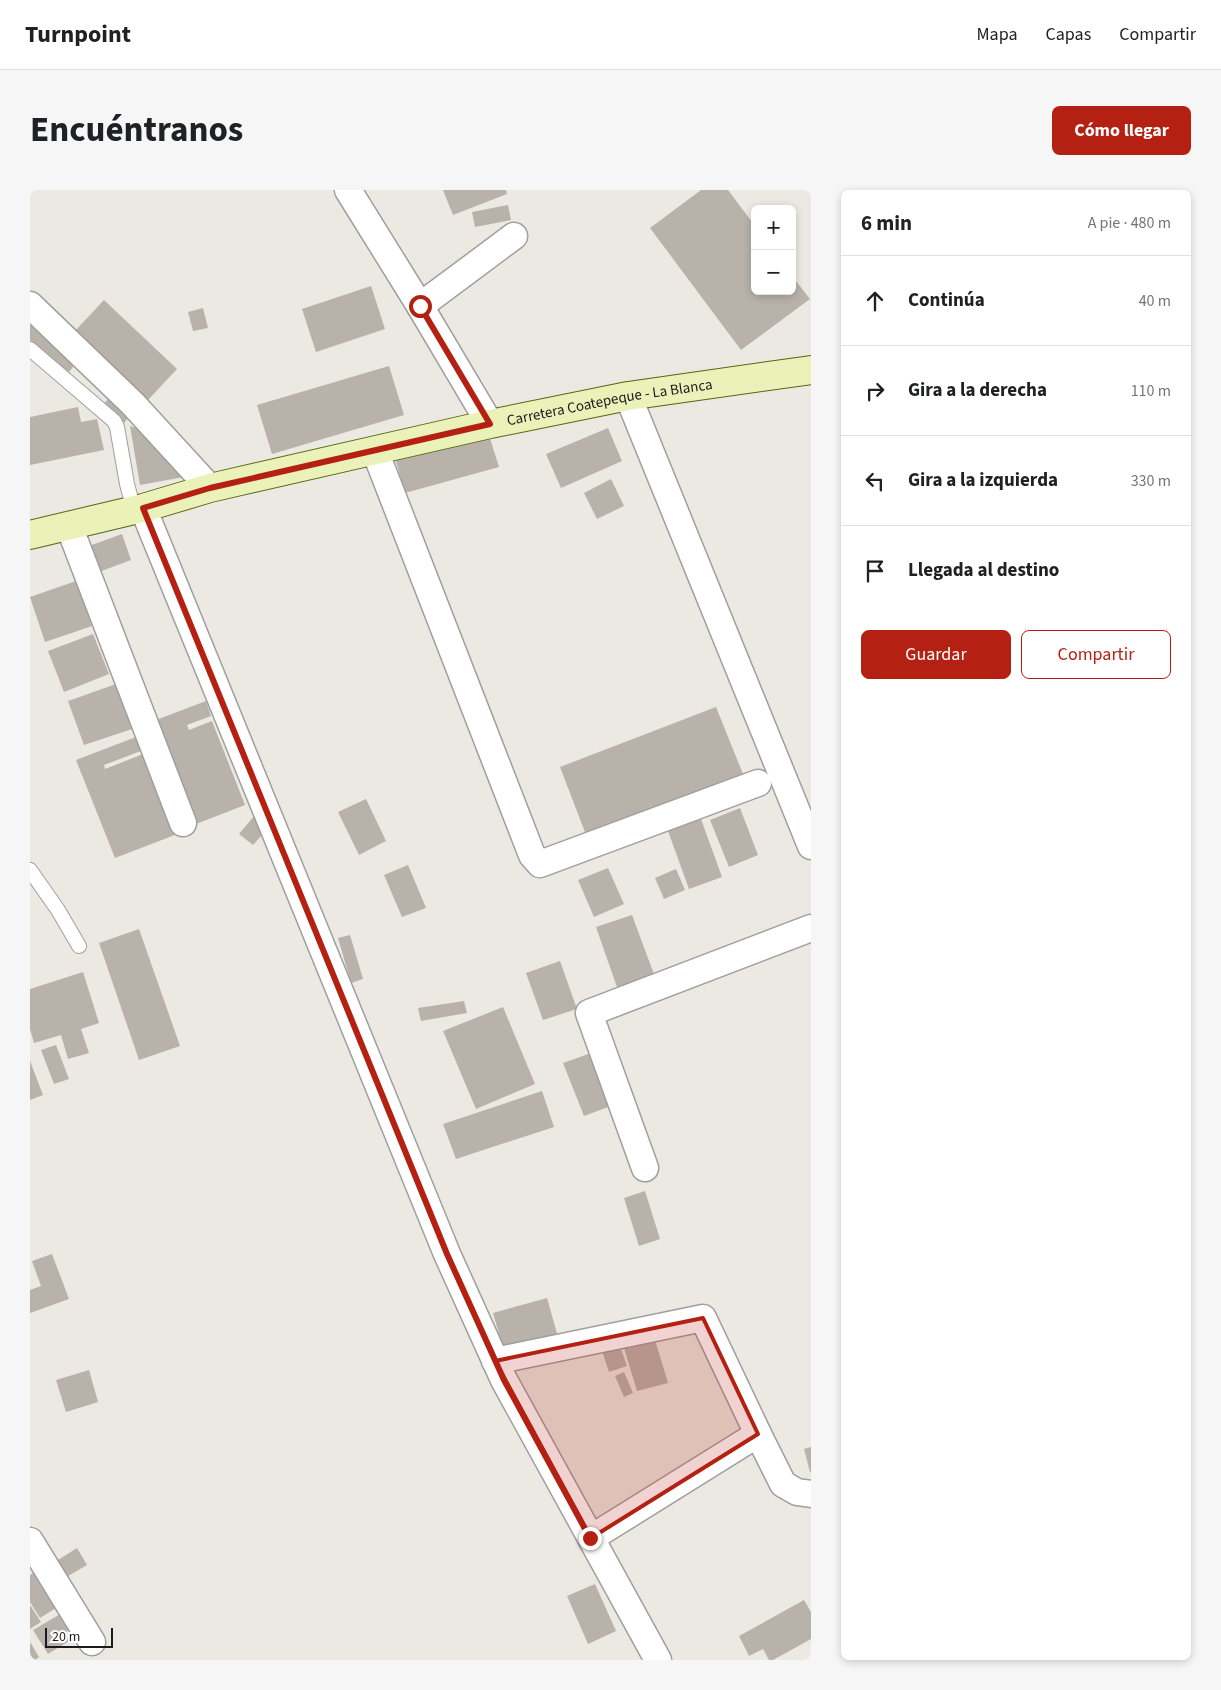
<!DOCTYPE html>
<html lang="es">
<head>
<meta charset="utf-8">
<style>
	body { margin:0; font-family:"Source Sans 3",sans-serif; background:#f6f6f6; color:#202124 }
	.controls { position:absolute; right:15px; top:15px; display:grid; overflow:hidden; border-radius:8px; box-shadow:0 2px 8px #0003 }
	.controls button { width:45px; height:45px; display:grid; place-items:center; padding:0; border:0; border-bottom:1px solid #e0e0e0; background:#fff; color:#202124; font:25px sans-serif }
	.scale { position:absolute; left:15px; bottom:12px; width:68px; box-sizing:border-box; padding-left:5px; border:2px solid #1b1b1b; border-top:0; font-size:14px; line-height:18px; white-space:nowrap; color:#1b1b1b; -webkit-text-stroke:4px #fff; paint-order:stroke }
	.stop { position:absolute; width:15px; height:15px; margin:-11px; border:4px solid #b42113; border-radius:50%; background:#fff }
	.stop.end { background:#b42113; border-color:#fff; box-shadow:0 1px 5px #0008 }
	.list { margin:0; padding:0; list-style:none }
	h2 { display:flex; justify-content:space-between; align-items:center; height:65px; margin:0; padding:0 20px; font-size:21px }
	h2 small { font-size:16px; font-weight:400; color:#757577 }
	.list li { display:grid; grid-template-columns:32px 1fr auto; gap:15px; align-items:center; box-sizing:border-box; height:90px; padding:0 20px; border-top:1px solid #e0e0e0 }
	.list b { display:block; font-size:19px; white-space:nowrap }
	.list em { font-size:16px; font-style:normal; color:#757577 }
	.actions { display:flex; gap:10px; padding:15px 20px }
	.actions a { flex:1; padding:11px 0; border:1px solid #b42113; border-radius:8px; text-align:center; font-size:18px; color:#b42113 }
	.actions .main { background:#b42113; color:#fff }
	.icon { flex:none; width:28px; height:28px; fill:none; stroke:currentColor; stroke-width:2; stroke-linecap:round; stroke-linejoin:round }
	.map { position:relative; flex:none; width:781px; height:1470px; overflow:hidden; border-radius:8px }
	header { display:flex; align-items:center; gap:30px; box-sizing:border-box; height:70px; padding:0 25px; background:#fff; border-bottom:1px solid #e0e0e0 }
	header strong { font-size:24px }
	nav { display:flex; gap:28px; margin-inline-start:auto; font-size:18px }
	.intro { display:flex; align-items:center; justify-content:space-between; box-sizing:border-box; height:120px; padding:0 30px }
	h1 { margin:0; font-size:35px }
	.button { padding:12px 22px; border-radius:8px; background:#b42113; color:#fff; font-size:18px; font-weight:700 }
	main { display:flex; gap:30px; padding:0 30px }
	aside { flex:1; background:#fff; border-radius:8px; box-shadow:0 2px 8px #0003 }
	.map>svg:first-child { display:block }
	.building { fill:#b8b2ab }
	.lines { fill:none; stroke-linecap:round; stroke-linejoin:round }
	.service-casing { stroke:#9f9f9f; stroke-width:16 }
	.minor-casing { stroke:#9f9f9f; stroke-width:29 }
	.secondary-casing { stroke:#55660f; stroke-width:30 }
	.service { stroke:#fff; stroke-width:14 }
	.minor { stroke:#fff; stroke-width:26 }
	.secondary { stroke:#eaf2b9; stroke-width:28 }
	.route { stroke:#b42113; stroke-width:6 }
	.marked { fill:#b42113; fill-opacity:0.2; stroke:#b42113; stroke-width:4; stroke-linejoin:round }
	.labels { text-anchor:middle; stroke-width:4; stroke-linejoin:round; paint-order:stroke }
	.street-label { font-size:15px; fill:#1b1b1b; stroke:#fff }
</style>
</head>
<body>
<header>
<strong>Turnpoint</strong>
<nav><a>Mapa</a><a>Capas</a><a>Compartir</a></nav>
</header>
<div class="intro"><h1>Encuéntranos</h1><a class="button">Cómo llegar</a></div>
<main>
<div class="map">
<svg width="781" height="1470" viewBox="0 0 781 1470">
	<rect width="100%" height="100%" fill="#ece9e2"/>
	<g class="building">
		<polygon points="413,0 476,0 477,4 423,25"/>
		<polygon points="671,0 698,0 725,36 725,101 762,101 762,86 780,109 711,160 620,38"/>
		<polygon points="478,15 481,30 445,37 442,22"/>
		<polygon points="341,96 355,139 286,162 272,119"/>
		<polygon points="74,110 147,179 118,210 44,142"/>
		<polygon points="173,118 178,138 163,141 158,122"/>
		<polygon points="0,124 49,170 37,184 0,150"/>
		<polygon points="359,176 374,225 242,264 227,215"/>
		<polygon points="81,205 103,222 94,233 73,215"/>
		<polygon points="48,217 51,232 67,229 74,260 0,275 0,227"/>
		<polygon points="100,236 117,241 165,285 110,295"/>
		<polygon points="578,238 592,271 531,298 516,264"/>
		<polygon points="458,242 469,277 375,303 365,268"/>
		<polygon points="581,289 594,316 567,329 554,303"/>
		<polygon points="92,344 101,370 69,382 59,356"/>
		<polygon points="46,391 62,436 15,452 0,407"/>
		<polygon points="63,444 79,484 34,502 18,461"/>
		<polygon points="86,494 102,539 54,555 38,511"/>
		<polygon points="176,511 181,526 157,535 159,540 182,531 215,615 166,634 126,530"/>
		<polygon points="686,517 715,589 558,650 530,577"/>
		<polygon points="106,547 111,561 74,575 75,579 118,562 150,643 85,668 46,570"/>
		<polygon points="336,609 356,651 329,665 308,622"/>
		<polygon points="710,618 728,665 699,677 680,630"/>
		<polygon points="225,625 239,637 223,655 209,644"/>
		<polygon points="671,629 692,687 659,699 638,641"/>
		<polygon points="378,675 396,718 372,727 354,685"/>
		<polygon points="578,678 594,714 564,727 548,690"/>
		<polygon points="646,679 655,700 634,709 625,688"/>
		<polygon points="602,725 625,787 588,800 566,737"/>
		<polygon points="109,739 150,856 109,870 69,753"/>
		<polygon points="320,745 333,789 321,793 308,748"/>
		<polygon points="530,771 547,819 513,830 496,783"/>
		<polygon points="53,782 69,833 51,839 59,863 38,869 31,845 4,853 0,839 0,799"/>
		<polygon points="434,811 437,823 391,831 388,818"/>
		<polygon points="473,817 505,894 446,919 413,841"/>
		<polygon points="26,855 39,889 24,894 11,860"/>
		<polygon points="561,863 581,916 554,926 533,873"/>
		<polygon points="0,871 13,905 0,910"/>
		<polygon points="512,901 524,937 426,969 413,934"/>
		<polygon points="615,1001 630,1049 609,1056 594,1008"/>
		<polygon points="22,1064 39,1109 0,1123 0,1100 11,1096 2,1071"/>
		<polygon points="517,1108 528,1147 474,1162 463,1123"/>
		<polygon points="625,1150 638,1193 607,1201 594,1158"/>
		<polygon points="589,1153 597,1176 579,1182 571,1158"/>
		<polygon points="59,1180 68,1212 36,1222 26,1190"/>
		<polygon points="594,1182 603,1203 594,1207 585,1186"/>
		<polygon points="781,1257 781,1282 780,1282 774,1259"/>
		<polygon points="47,1358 57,1375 33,1389 23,1373"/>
		<polygon points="3,1383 26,1418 10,1428 0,1412 0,1385"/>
		<polygon points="565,1394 586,1441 558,1454 537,1406"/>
		<polygon points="774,1410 781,1422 781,1449 743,1470 739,1470 733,1459 719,1466 709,1446"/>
		<polygon points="0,1415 11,1432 0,1439"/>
		<polygon points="32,1423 41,1439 26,1448 29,1453 44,1443 46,1447 18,1464 3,1440"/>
		<polygon points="0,1452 9,1467 5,1470 0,1470"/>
	</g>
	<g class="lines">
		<defs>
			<g id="service">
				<polyline points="0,159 84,231 87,237 97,294 104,320"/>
				<polyline points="0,680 28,720 49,756"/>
			</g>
			<g id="minor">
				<polyline points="318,0 390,116 460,234"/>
				<polyline points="0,115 103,214 180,298"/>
				<polyline points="390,116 484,46"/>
				<polyline points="598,206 781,656"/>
				<polyline points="345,261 502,665 510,674 728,593"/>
				<polyline points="113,318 417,1064 474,1190 628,1470"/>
				<polyline points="39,336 153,633"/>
				<polyline points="615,978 559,823 781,738"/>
				<polyline points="465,1171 673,1128 728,1244"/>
				<polyline points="561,1348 728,1244 753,1294 767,1302 781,1304"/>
				<polyline points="0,1351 62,1452"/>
			</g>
			<g id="secondary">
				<path id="s1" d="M0 345 113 318 180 298 460 234 598 206 781 180"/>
			</g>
		</defs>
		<use href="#service" class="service-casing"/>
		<use href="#minor" class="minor-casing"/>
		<use href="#secondary" class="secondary-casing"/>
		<use href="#service" class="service"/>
		<use href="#minor" class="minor"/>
		<use href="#secondary" class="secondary"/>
	</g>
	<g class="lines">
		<polyline class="route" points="390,116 460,234 180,298 113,318 417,1064 474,1190 560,1348"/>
	</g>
	<path class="marked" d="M673 1128 728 1244 561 1348 465 1171Z"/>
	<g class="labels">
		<g class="street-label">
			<text dy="5" stroke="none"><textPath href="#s1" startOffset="595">Carretera Coatepeque - La Blanca</textPath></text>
		</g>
	</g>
</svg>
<div class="controls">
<button>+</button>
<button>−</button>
</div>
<div class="scale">20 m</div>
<div class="stop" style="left:390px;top:116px"></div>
<div class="stop end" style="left:560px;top:1348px"></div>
</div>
<aside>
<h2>6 min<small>A pie · 480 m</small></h2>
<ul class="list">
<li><svg class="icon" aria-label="ahead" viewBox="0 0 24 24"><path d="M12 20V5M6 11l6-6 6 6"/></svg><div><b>Continúa</b></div><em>40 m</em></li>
<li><svg class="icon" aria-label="right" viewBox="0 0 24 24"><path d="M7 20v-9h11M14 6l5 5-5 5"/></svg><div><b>Gira a la derecha</b></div><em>110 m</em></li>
<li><svg class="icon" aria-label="left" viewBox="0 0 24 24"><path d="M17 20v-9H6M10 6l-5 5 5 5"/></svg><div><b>Gira a la izquierda</b></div><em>330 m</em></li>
<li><svg class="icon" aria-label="arrive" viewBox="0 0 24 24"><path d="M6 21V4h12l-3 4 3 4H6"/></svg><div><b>Llegada al destino</b></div></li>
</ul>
<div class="actions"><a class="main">Guardar</a><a>Compartir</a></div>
</aside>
</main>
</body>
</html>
